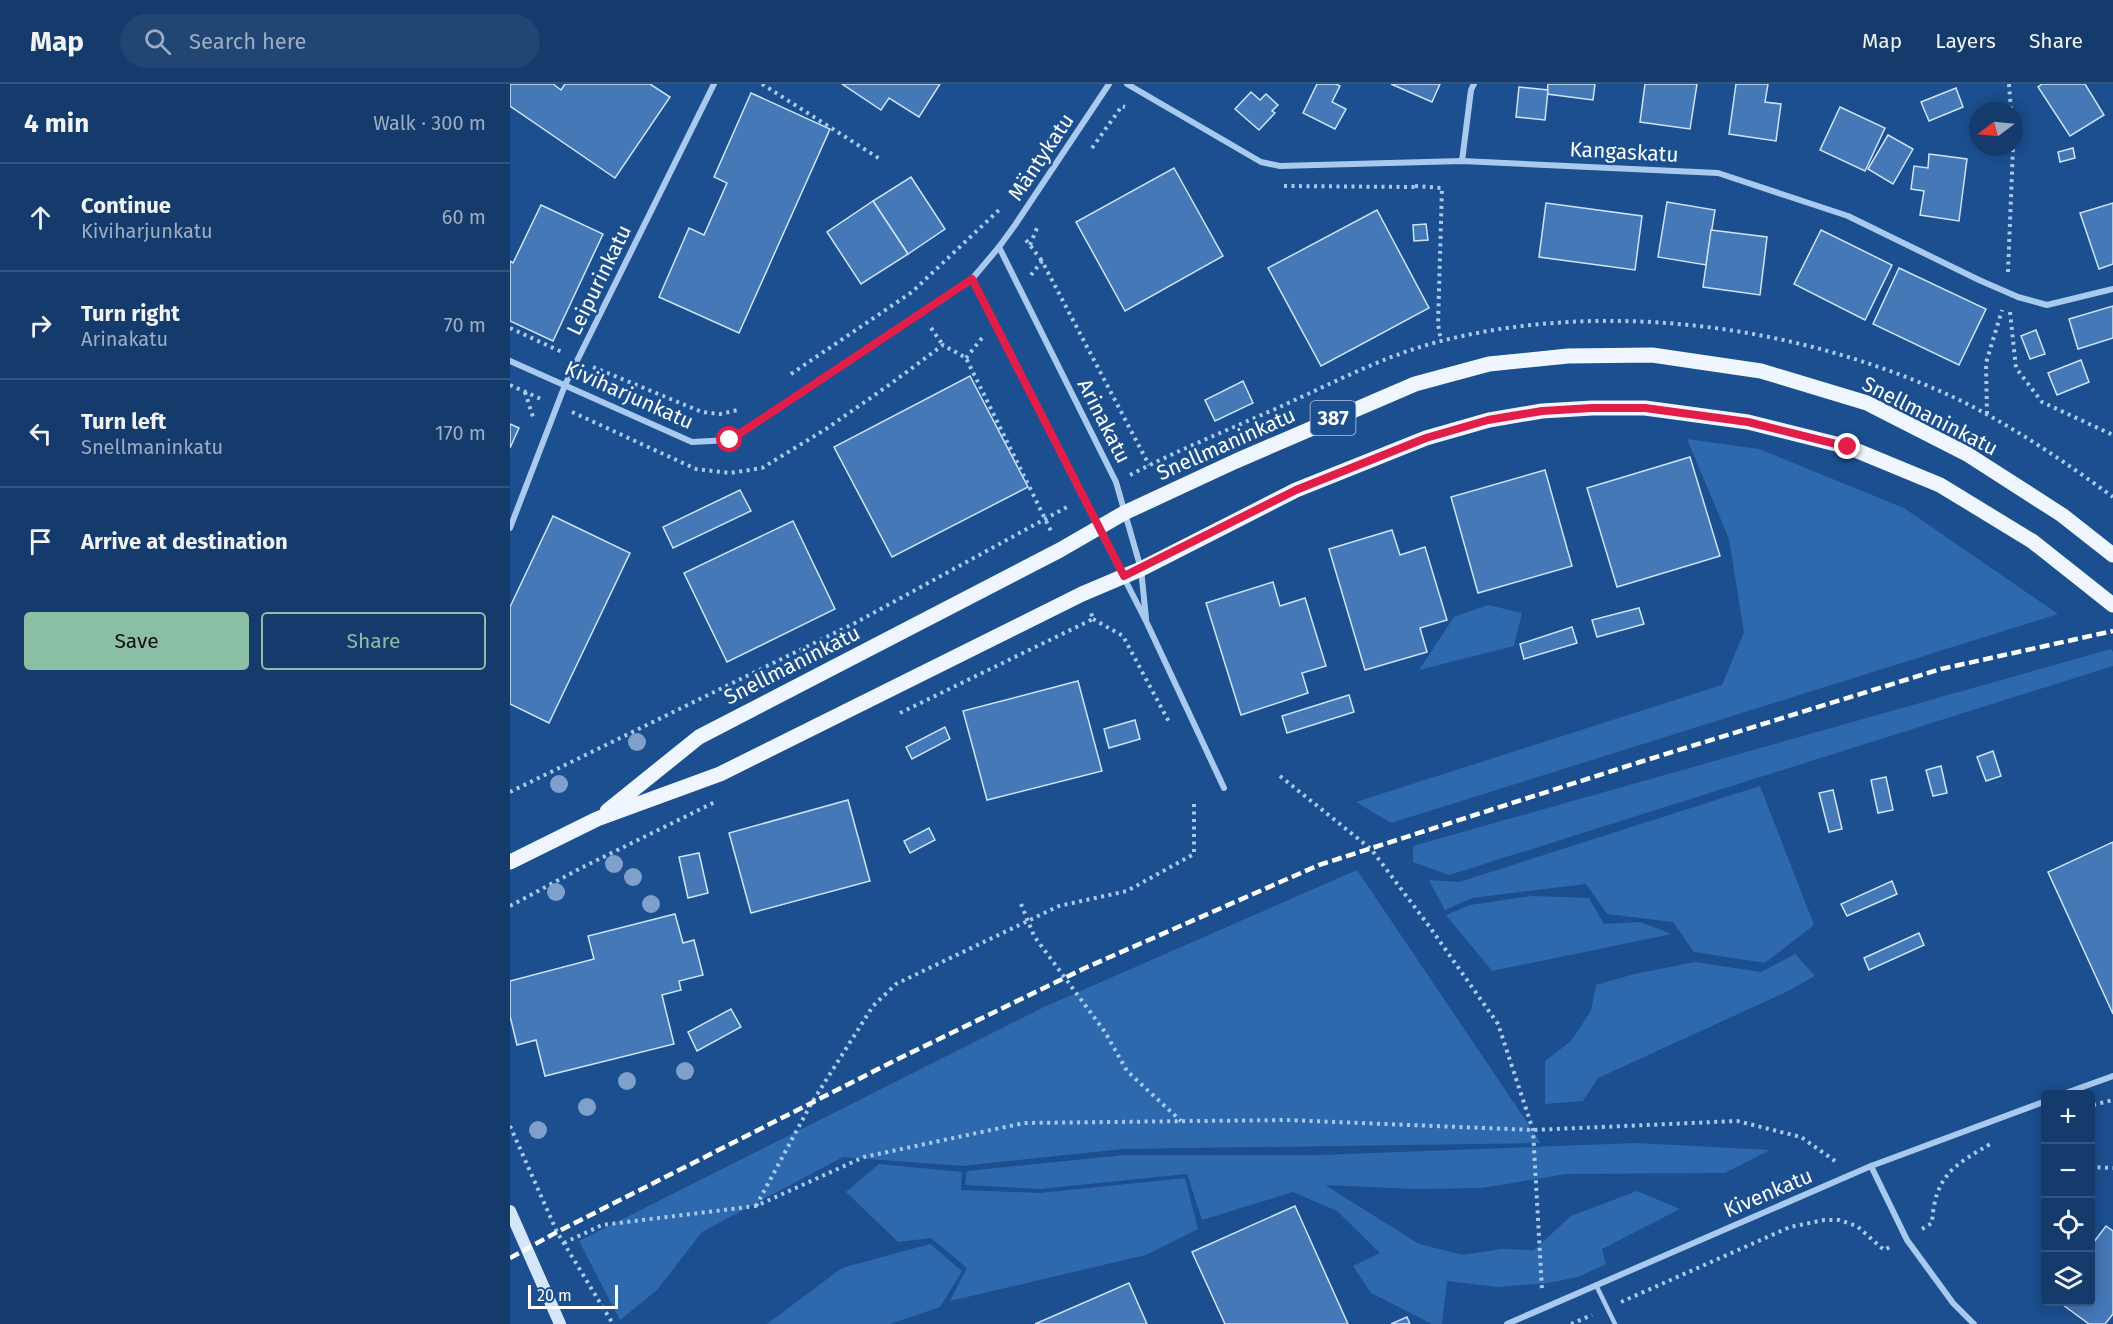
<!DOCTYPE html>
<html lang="en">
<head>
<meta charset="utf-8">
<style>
	body { margin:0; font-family:"Fira Sans",sans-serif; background:#214673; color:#f1f3f6 }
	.controls { position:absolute; right:18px; bottom:18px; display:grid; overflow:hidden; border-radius:6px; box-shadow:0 3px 15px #0003 }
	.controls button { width:54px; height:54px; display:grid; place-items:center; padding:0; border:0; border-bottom:2px solid #33557e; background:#143b6b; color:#f1f3f6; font:30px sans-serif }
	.compass { position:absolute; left:1459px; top:18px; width:54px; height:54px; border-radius:50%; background:#143b6b; box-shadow:0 3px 15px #0003; rotate:254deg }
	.scale { position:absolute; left:18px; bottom:15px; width:90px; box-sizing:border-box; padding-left:6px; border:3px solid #fff; border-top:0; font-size:16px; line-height:21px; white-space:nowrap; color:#fff; -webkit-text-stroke:4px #1b4f8f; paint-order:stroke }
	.stop { position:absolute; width:18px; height:18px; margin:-14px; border:4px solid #e11d48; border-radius:50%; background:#fff }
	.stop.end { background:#e11d48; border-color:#fff; box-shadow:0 2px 6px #0008 }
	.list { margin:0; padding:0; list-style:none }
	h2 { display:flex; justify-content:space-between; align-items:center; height:78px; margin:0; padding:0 24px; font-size:26px }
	h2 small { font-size:20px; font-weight:400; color:#9dadc1 }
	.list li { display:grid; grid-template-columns:39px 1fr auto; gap:18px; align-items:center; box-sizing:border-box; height:108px; padding:0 24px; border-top:2px solid #33557e }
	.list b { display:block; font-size:22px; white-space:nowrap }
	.list p { margin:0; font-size:20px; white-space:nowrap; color:#9dadc1 }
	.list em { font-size:20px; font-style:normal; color:#9dadc1 }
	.actions { display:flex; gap:12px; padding:18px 24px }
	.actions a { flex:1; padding:14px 0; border:2px solid #8abfa5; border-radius:6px; text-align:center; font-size:21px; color:#8abfa5 }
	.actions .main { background:#8abfa5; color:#111 }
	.icon { flex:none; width:33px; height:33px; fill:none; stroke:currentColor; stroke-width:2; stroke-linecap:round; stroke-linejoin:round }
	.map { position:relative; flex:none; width:1603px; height:1240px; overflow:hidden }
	header { display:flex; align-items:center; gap:36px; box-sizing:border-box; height:84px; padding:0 30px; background:#143b6b; border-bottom:2px solid #33557e }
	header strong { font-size:28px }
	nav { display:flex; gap:33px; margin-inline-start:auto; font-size:21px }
	.search { width:420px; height:54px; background:#214673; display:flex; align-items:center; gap:15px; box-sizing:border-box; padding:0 21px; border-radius:33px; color:#9dadc1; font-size:22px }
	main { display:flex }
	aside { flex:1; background:#143b6b }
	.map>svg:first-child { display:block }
	.green { fill:#2e69ad }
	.building { fill:#4478b7; stroke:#cfe3fa; stroke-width:1.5 }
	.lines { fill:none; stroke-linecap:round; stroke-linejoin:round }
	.path { stroke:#a9c9ee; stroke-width:4; stroke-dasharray:3 4.5; stroke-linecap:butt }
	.lane { stroke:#a9c9ee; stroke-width:4.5 }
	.street { stroke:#a9c9ee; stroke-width:6 }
	.secondary { stroke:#d6e6fa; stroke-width:12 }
	.primary { stroke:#f0f6ff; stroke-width:15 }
	.rail { stroke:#fff; stroke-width:4.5; stroke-dasharray:10 4.5; stroke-linecap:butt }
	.tree { fill:#7ea0ca }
	.route { stroke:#e11d48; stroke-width:8 }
	.labels { text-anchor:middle; stroke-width:5; stroke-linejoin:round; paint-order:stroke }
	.shield { fill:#1b4f8f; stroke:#bbcadd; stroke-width:1.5 }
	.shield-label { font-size:20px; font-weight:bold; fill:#fff }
	.street-label { font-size:21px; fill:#fff; stroke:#1b4f8f }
</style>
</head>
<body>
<header>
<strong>Map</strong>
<div class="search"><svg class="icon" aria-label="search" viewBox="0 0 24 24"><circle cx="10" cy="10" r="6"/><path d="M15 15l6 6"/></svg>Search here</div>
<nav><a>Map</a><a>Layers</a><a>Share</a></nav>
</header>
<main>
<aside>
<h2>4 min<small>Walk · 300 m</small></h2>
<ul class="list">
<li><svg class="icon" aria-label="ahead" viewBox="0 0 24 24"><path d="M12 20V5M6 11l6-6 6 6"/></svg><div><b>Continue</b><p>Kiviharjunkatu</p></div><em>60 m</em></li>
<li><svg class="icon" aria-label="right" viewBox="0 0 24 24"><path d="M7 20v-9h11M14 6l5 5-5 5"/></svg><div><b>Turn right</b><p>Arinakatu</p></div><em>70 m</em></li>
<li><svg class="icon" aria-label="left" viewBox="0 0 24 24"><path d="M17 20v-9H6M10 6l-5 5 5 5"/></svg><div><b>Turn left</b><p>Snellmaninkatu</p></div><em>170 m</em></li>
<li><svg class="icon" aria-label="arrive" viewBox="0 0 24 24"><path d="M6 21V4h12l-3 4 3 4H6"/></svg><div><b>Arrive at destination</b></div></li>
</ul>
<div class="actions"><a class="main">Save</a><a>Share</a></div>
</aside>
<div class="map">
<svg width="1603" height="1240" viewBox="0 0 1603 1240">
	<rect width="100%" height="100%" fill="#1b4f8f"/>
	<g class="green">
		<polygon points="1177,355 1249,365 1394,424 1548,530 881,739 846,718 1212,601 1234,548 1219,455"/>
		<polygon points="978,521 1012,529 1004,562 909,586 944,533"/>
		<polygon points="1601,565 1603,568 1603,582 939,791 903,778 903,762"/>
		<polygon points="1250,702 1304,841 1255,879 1184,868 1163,838 1097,830 1076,800 962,814 935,826 919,796 949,798"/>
		<polygon points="847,786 1031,1059 613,1065 452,1082 333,1073 192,1148 147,1206 110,1236 69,1157 534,923"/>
		<polygon points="1022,812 1079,814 1094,840 1130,838 1162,850 982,887 936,831 960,821"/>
		<polygon points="1285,870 1305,892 1274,909 1088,994 1073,1017 1035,1020 1035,977 1061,957 1081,927 1086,901 1124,890 1185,878 1251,888"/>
		<polygon points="1126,1059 1260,1066 1215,1089 1056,1090 972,1104 905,1105 815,1101 909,1160 953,1171 991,1165 1024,1166 1061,1132 1127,1107 1170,1125 1092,1165 1096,1180 1068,1193 1038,1199 987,1203 937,1197 932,1240 922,1240 861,1209 843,1182 870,1169 827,1127 783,1108 692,1136 677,1090 530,1105 455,1101 457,1087 615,1071 809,1071"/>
		<polygon points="369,1080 452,1088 451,1106 530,1109 675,1094 688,1145 636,1171 440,1217 457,1184 421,1154 388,1158 336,1108"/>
		<polygon points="420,1160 452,1187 430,1223 380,1240 257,1240 332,1184"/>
	</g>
	<g class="building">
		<polygon points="0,0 43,0 51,6 55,0 140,0 160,13 105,94 0,22"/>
		<polygon points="332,0 430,0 409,33 379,14 371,26"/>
		<polygon points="807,0 826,0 830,2 822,18 836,25 825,45 793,29"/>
		<polygon points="881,0 930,0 922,18"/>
		<polygon points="1038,0 1085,0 1083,16 1037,10"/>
		<polygon points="1135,0 1187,0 1180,45 1130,38"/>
		<polygon points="1226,0 1258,0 1255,18 1271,20 1266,57 1219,50"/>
		<polygon points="1532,0 1575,0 1594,31 1560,52 1528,3"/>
		<polygon points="1009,3 1038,6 1035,36 1006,33"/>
		<polygon points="1446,4 1453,23 1419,37 1411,18"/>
		<polygon points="741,8 750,16 756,10 768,21 762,27 765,29 749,46 725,25"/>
		<polygon points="241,9 320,45 229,249 149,213 179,144 194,151 217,99 204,93"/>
		<polygon points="1330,23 1375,44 1355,87 1310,66"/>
		<polygon points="1378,51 1403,65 1383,100 1358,85"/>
		<polygon points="1563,64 1565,74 1550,78 1548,68"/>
		<polygon points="1419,70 1457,75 1449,137 1410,131 1414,107 1401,105 1404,82 1418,84"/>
		<polygon points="664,84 713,172 615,227 566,138"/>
		<polygon points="401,93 435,145 398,170 363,117"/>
		<polygon points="363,117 398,170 351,200 317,148"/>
		<polygon points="1157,118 1205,126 1196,181 1148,173"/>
		<polygon points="1036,119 1132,132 1125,186 1029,173"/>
		<polygon points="1603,119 1603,180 1589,185 1570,129"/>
		<polygon points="31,121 93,150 43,257 0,237 0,177 3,179"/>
		<polygon points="867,126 919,224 811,282 758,184"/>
		<polygon points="916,140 918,156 904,157 903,141"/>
		<polygon points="1201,146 1257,153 1250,211 1193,203"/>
		<polygon points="1311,146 1382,181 1355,236 1284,200"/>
		<polygon points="1389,184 1476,225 1449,281 1363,240"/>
		<polygon points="1603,222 1603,254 1568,265 1559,235"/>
		<polygon points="1526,246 1535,270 1520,275 1511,252"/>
		<polygon points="1571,276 1579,298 1547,311 1538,289"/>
		<polygon points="460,292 518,403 382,473 324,363"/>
		<polygon points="733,297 743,319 705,337 695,316"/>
		<polygon points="0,340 9,344 0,364"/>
		<polygon points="1180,373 1210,472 1107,503 1077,404"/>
		<polygon points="1035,386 1062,482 968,509 941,413"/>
		<polygon points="230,406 241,427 163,464 153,443"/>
		<polygon points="43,432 120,469 39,639 0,620 0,523"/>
		<polygon points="283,437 325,525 217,578 174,489"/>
		<polygon points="882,446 890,471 915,463 937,536 910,544 917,568 855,586 819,465"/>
		<polygon points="763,498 770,522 795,514 816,582 792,589 798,609 731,631 696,519"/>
		<polygon points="1129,524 1134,540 1087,553 1082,536"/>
		<polygon points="1062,543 1067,559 1014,575 1010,560"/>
		<polygon points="568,597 592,687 477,716 453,627"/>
		<polygon points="839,611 844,628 777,649 772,632"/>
		<polygon points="625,636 630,655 599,664 594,645"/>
		<polygon points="435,643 440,655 402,675 396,663"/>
		<polygon points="1483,667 1491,692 1476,697 1467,673"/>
		<polygon points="1431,682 1437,709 1423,712 1416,686"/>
		<polygon points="1376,693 1383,726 1368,729 1361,696"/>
		<polygon points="1323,706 1332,745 1319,748 1309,709"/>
		<polygon points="338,716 360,797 241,829 219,749"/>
		<polygon points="419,744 425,756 400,769 394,757"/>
		<polygon points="1603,758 1603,930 1538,788"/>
		<polygon points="189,769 198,809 178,814 169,773"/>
		<polygon points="1382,797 1387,810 1337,832 1331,820"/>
		<polygon points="165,830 173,859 184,856 193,891 169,897 171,906 152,911 164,960 35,992 26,956 7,961 0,932 0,897 84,875 78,852"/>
		<polygon points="1409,849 1414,861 1359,886 1354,874"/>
		<polygon points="221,925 231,943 187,967 178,948"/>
		<polygon points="785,1122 838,1240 715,1240 682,1168"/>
		<polygon points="1596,1142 1603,1147 1603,1230 1595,1240 1579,1240 1549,1218 1580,1218 1580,1163"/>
		<polygon points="619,1199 637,1240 525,1240"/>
		<polygon points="897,1233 900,1240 881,1240"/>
	</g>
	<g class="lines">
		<g class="path">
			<polyline points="252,0 370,75"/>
			<polyline points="1499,0 1501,27"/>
			<polyline points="582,64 612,22 615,23"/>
			<polyline points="774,102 905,103"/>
			<polyline points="905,102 932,104 928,240 931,257"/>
			<polyline points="516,156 532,177"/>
			<polyline points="520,161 527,144"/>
			<polyline points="1498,188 1503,63"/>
			<polyline points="521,191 532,177 639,381"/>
			<polyline points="1500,228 1506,284 1532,318 1603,351"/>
			<polyline points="0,244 52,268"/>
			<polyline points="421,244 433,261"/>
			<polyline points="456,274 472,254"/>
			<polyline points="83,283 192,328 210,330 228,326"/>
			<polyline points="281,290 402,208 489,126 491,128"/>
			<polyline points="0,301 31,315"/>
			<polyline points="15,308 23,333"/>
			<polyline points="62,328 186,385 220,389 252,384 316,345 379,301 433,261 456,274 541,447"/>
			<polyline points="1477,330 1476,279 1492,226"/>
			<path d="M620 391C670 365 723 344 774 321 825 298 876 271 931 257 1093 216 1280 240 1432 308 1491 334 1551 375 1603 413"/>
			<polyline points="583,535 613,552 659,638"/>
			<polyline points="390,629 583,535 581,529"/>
			<polyline points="770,692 861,765 919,842 988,940 1023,1046 1032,1206"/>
			<polyline points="0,708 345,539 557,423"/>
			<polyline points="511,820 524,852 595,948 617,987 671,1037"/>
			<polyline points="0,822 71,784 205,718"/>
			<polyline points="1583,1021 1603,1016"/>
			<polyline points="0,1042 47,1148 103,1240"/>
			<polyline points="1580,1083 1603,1084"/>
			<polyline points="246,1122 301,1020 363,922 386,900 549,822 617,807 684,770 684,717"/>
			<path d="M1412 1145 1422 1139C1425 1091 1444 1081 1482 1059"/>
			<polyline points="54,1159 92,1141 246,1122 354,1073 514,1039 777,1036 1023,1046 1227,1037 1291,1053 1325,1077"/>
			<polyline points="1111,1218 1280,1143 1314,1136 1329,1136 1347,1142 1374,1166 1382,1162"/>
			<polyline points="1061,1240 1082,1231"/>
		</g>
		<polyline class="lane" points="1086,1201 1105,1240"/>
		<g class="street">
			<polyline points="617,0 751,78 770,82 952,77 1208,89 1338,132 1469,196 1508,213 1537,221 1603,205"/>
			<polyline points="952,77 961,6 964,0"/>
			<polyline points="489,163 606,398 631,485 636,534"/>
			<polyline points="462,195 636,537 714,704"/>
			<polyline points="0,277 182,358 220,356 462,195 489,163 505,141 599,0"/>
			<polyline points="0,444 55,301 204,0"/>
			<polyline points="1553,1010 1603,992"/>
			<polyline points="1361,1082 1397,1156 1443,1219 1464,1240"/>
			<polyline points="997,1240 1361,1082 1536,1017"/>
		</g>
		<polyline class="secondary" points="0,1127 50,1240"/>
		<g class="primary">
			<polyline points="97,727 189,653 550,466 614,429 726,377 905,300 979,280 1058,272 1142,271 1251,287 1357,319 1457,370 1552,431 1603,471"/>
			<polyline points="0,778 87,735 210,690 572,510 631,485 786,406 916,354 979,336 1032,327 1082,324 1135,324 1238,338 1338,363 1430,401 1522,457 1603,521"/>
		</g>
		<polyline class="rail" points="0,1174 47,1148 390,974 575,884 809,781 1130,678 1431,585 1603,547"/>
	</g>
	<g class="tree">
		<circle cx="127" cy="658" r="9"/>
		<circle cx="49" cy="700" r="9"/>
		<circle cx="104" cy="780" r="9"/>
		<circle cx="123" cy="793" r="9"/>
		<circle cx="46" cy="808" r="9"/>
		<circle cx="141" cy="820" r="9"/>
		<circle cx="175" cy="987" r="9"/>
		<circle cx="117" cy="997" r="9"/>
		<circle cx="77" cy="1023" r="9"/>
		<circle cx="28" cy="1046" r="9"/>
	</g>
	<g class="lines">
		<polyline class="route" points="220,356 462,195 614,492 786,406 916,354 978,336 1032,327 1082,324 1135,324 1238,338 1338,363"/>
	</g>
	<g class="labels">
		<rect class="shield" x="800.5" y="317" width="45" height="34" rx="4.5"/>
		<g class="shield-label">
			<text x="823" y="341">387</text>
		</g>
		<g class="street-label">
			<text transform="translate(1114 68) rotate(3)" y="7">Kangaskatu</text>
			<text transform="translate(531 73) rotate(-56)" y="7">Mäntykatu</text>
			<text transform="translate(89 196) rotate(-64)" y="7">Leipurinkatu</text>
			<text transform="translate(119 311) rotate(24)" y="7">Kiviharjunkatu</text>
			<text transform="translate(1420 332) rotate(27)" y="7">Snellmaninkatu</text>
			<text transform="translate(594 337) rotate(63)" y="7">Arinakatu</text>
			<text transform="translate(716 360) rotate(-24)" y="7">Snellmaninkatu</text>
			<text transform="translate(282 581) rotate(-27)" y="7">Snellmaninkatu</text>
			<text transform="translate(1258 1109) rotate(-23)" y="7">Kivenkatu</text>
		</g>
	</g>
</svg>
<div class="controls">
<button>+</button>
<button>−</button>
<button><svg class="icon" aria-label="locate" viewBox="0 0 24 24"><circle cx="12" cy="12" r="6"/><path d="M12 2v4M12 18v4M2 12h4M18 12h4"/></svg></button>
<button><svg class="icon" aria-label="layers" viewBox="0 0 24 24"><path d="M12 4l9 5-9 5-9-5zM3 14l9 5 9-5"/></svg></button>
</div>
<svg class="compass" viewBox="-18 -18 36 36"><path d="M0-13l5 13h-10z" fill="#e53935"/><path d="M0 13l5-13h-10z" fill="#9dadc1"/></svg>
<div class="scale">20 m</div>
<div class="stop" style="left:220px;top:356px"></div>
<div class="stop end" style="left:1338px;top:363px"></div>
</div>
</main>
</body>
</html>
